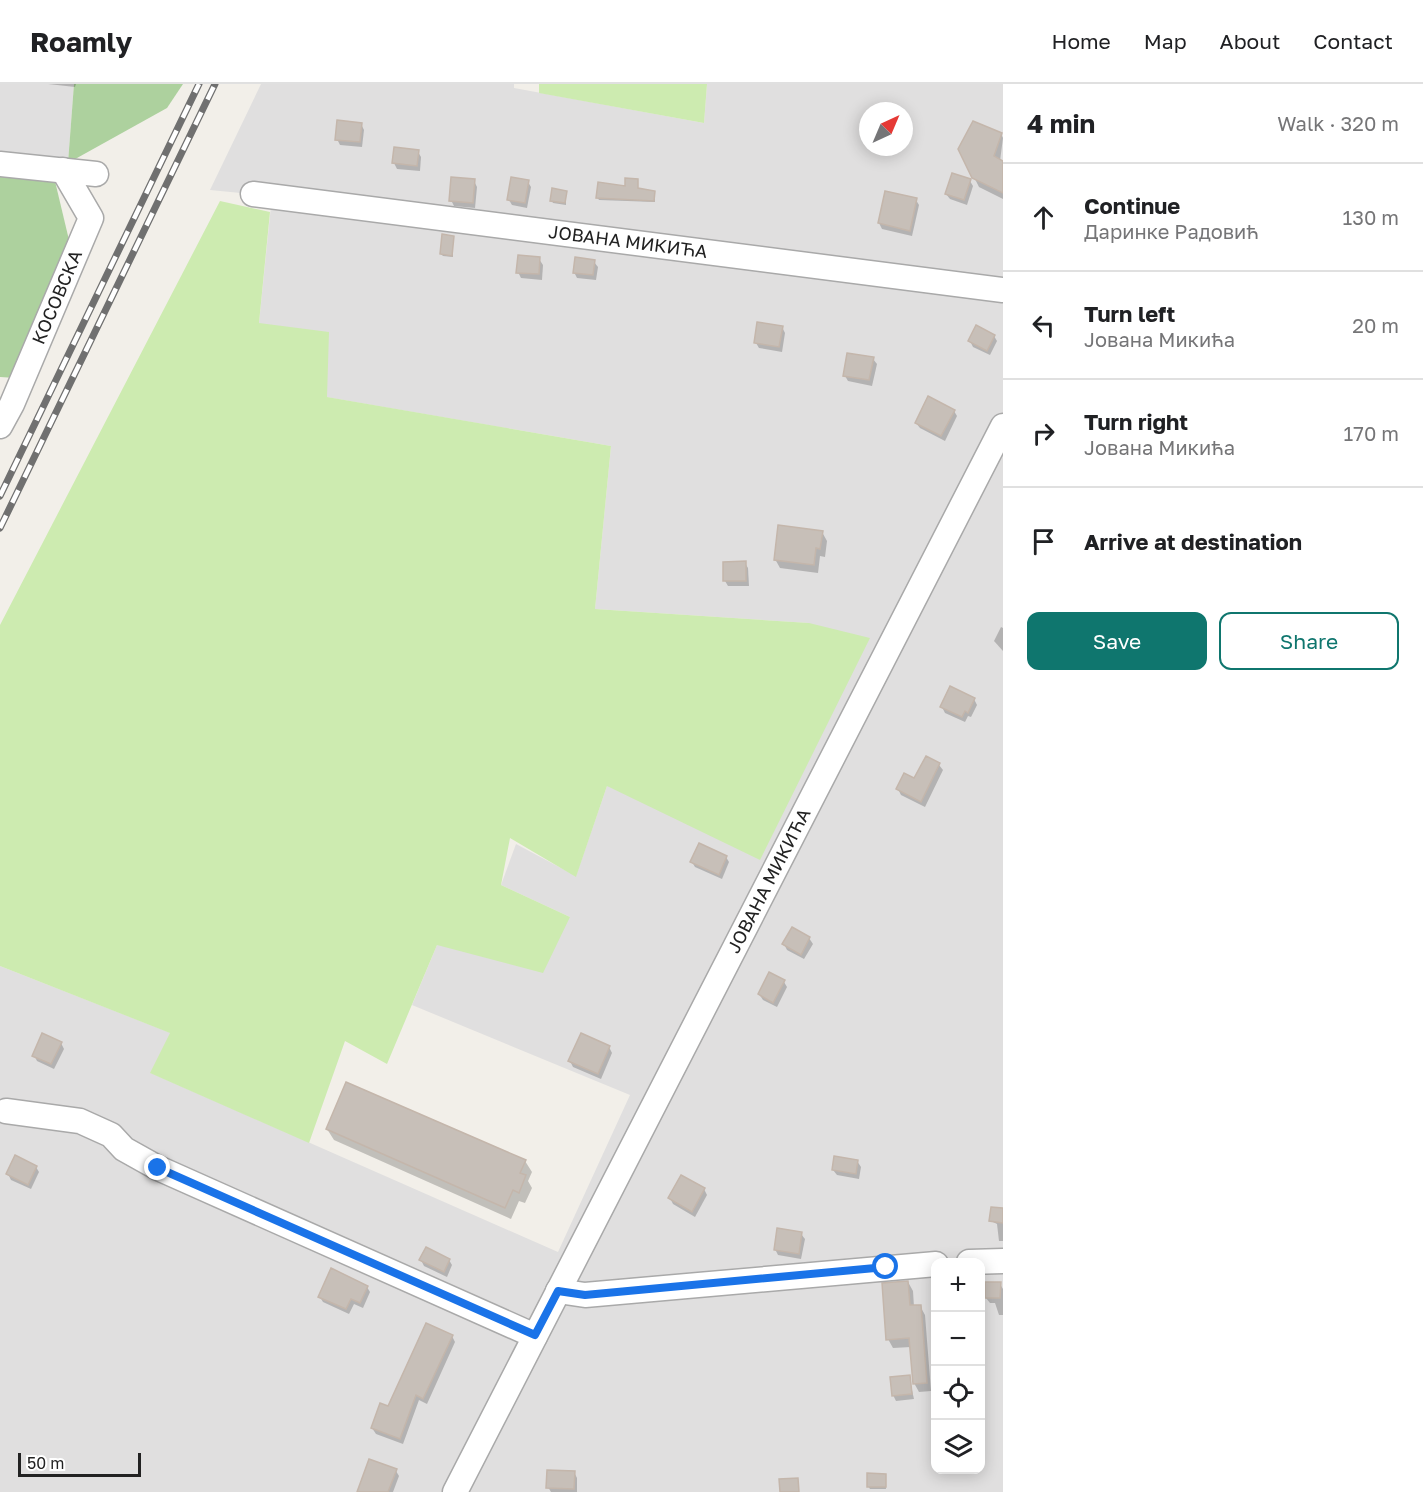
<!DOCTYPE html>
<html lang="en">
<head>
<meta charset="utf-8">
<style>
	body { margin:0; font-family:"Golos Text",sans-serif; background:#f2f2f2; color:#202124 }
	.controls { position:absolute; right:18px; bottom:18px; display:grid; overflow:hidden; border-radius:12px; box-shadow:0 3px 15px #0003 }
	.controls button { width:54px; height:54px; display:grid; place-items:center; padding:0; border:0; border-bottom:2px solid #e0e0e0; background:#fff; color:#202124; font:30px sans-serif }
	.compass { position:absolute; left:859px; top:18px; width:54px; height:54px; border-radius:50%; background:#fff; box-shadow:0 3px 15px #0003; rotate:44deg }
	.scale { position:absolute; left:18px; bottom:15px; width:123px; box-sizing:border-box; padding-left:6px; border:3px solid #222; border-top:0; font-size:16px; line-height:21px; white-space:nowrap; color:#222; -webkit-text-stroke:4px #fff; paint-order:stroke }
	.stop { position:absolute; width:18px; height:18px; margin:-14px; border:4px solid #1a73e8; border-radius:50%; background:#fff }
	.stop.end { background:#1a73e8; border-color:#fff; box-shadow:0 2px 6px #0008 }
	.list { margin:0; padding:0; list-style:none }
	h2 { display:flex; justify-content:space-between; align-items:center; height:78px; margin:0; padding:0 24px; font-size:26px }
	h2 small { font-size:20px; font-weight:400; color:#757577 }
	.list li { display:grid; grid-template-columns:39px 1fr auto; gap:18px; align-items:center; box-sizing:border-box; height:108px; padding:0 24px; border-top:2px solid #e0e0e0 }
	.list b { display:block; font-size:22px; white-space:nowrap }
	.list p { margin:0; font-size:20px; white-space:nowrap; color:#757577 }
	.list em { font-size:20px; font-style:normal; color:#757577 }
	.actions { display:flex; gap:12px; padding:18px 24px }
	.actions a { flex:1; padding:14px 0; border:2px solid #0f766e; border-radius:12px; text-align:center; font-size:21px; color:#0f766e }
	.actions .main { background:#0f766e; color:#fff }
	.icon { flex:none; width:33px; height:33px; fill:none; stroke:currentColor; stroke-width:2; stroke-linecap:round; stroke-linejoin:round }
	.map { position:relative; flex:none; width:1003px; height:1408px; overflow:hidden }
	header { display:flex; align-items:center; gap:36px; box-sizing:border-box; height:84px; padding:0 30px; background:#fff; border-bottom:2px solid #e0e0e0 }
	header strong { font-size:28px }
	nav { display:flex; gap:33px; margin-inline-start:auto; font-size:21px }
	main { display:flex }
	aside { flex:1; background:#fff }
	.map>svg:first-child { display:block }
	.residential { fill:#e0dfdf; fill-rule:evenodd }
	.grass { fill:#cdebb0 }
	.forest { fill:#add19e }
	.shadow { fill:#0003 }
	.building { fill:#c7bfb8; stroke:#c4b6ab; stroke-width:1.5 }
	.lines { fill:none; stroke-linecap:round; stroke-linejoin:round }
	.minor-casing { stroke:#a9a9a9; stroke-width:27 }
	.minor { stroke:#fff; stroke-width:24 }
	.rail-casing { stroke:#707070; stroke-width:7 }
	.rail { stroke:#fff; stroke-width:4.5; stroke-dasharray:14; stroke-linecap:butt }
	.route { stroke:#1a73e8; stroke-width:8 }
	.labels { text-anchor:middle; stroke-width:4.5; stroke-linejoin:round; paint-order:stroke }
	.street-label { font-size:18px; fill:#222; stroke:#fff }
</style>
</head>
<body>
<header>
<strong>Roamly</strong>
<nav><a>Home</a><a>Map</a><a>About</a><a>Contact</a></nav>
</header>
<main>
<div class="map">
<svg width="1003" height="1408" viewBox="0 0 1003 1408">
	<rect width="100%" height="100%" fill="#f2efe9"/>
	<g class="residential">
		<polygon points="0,0 74,0 68,79 0,72"/>
		<path d="M261 0H514V4L704 39 707 0H1003V1408H0V882L171 949 151 989 558 1168 630 1011 412 921 437 861 570 833 501 801 516 760 576 792 607 702 809 539 595 525 611 362 326 313 259 239 272 112 210 106ZM868 27H904V63H868ZM936 1178H980V1386H936Z"/>
	</g>
	<g class="grass">
		<polygon points="539,0 707,0 704,39 539,9"/>
		<polygon points="220,117 270,128 259,239 329,248 327,313 611,362 595,525 809,539 870,554 760,776 607,702 576,793 510,754 501,801 570,833 543,889 437,861 387,980 345,957 309,1059 150,989 170,949 0,882 0,541"/>
	</g>
	<g class="forest">
		<polygon points="74,0 183,0 167,24 68,79"/>
		<polygon points="0,88 54,93 69,156 32,295 0,293"/>
	</g>
	<g class="shadow">
		<polygon points="48,0 76,0 75,3"/>
		<polygon points="361,40 364,46 362,63 340,61 337,55"/>
		<polygon points="1001,50 1003,54 1000,77 1003,79 1003,115 979,103 974,93"/>
		<polygon points="418,68 421,73 420,87 397,85 394,79"/>
		<polygon points="474,97 477,103 475,124 454,122 451,116"/>
		<polygon points="637,97 638,106 655,109 655,118 599,116 597,113 626,104"/>
		<polygon points="970,97 973,102 967,121 950,115 946,110"/>
		<polygon points="528,98 531,103 527,124 512,121 509,116"/>
		<polygon points="566,108 566,121 553,119 552,117"/>
		<polygon points="916,116 919,121 912,152 882,145 879,139"/>
		<polygon points="453,153 453,173 443,172 441,170"/>
		<polygon points="539,175 543,181 542,196 521,194 518,188"/>
		<polygon points="594,178 598,183 596,196 577,194 574,188"/>
		<polygon points="782,243 785,249 782,268 759,264 756,259"/>
		<polygon points="994,252 997,257 990,271 973,263 970,257"/>
		<polygon points="873,275 877,280 872,302 848,297 845,292"/>
		<polygon points="954,327 957,332 945,357 920,344 916,339"/>
		<polygon points="822,448 827,457 825,473 820,472 818,489 780,484 775,475"/>
		<polygon points="745,479 748,484 749,502 728,502 725,497"/>
		<polygon points="1001,543 1003,544 1003,567 994,557"/>
		<polygon points="974,615 977,621 971,633 968,632 965,638 945,629 942,623"/>
		<polygon points="926,674 939,681 943,686 925,723 901,711 898,705 914,696"/>
		<polygon points="726,773 729,778 722,795 695,783 692,778"/>
		<polygon points="809,854 813,860 804,875 787,866 784,860"/>
		<polygon points="784,898 787,903 777,923 763,916 759,910"/>
		<polygon points="61,959 64,965 54,985 37,977 34,971"/>
		<polygon points="609,963 612,969 601,995 573,983 570,977"/>
		<polygon points="327,1045 525,1077 532,1088 528,1097 532,1104 525,1119 519,1117 511,1135 334,1056"/>
		<polygon points="857,1077 861,1083 859,1095 837,1091 833,1086"/>
		<polygon points="36,1083 39,1088 31,1105 11,1096 8,1090"/>
		<polygon points="704,1105 707,1111 695,1133 673,1120 670,1114"/>
		<polygon points="1003,1126 1003,1157 999,1157 997,1140 991,1137"/>
		<polygon points="801,1150 805,1155 801,1175 778,1171 775,1165"/>
		<polygon points="421,1176 449,1176 452,1181 447,1193 424,1182"/>
		<polygon points="908,1198 913,1207 914,1223 920,1222 925,1231 931,1307 919,1308 914,1299 911,1263 893,1264 888,1255"/>
		<polygon points="1000,1200 1003,1205 1003,1231 999,1231 995,1219 990,1219 986,1214"/>
		<polygon points="367,1203 370,1208 363,1224 354,1220 349,1230 323,1218 320,1213"/>
		<polygon points="452,1252 455,1258 427,1320 419,1316 403,1360 376,1350 372,1344"/>
		<polygon points="909,1293 914,1315 896,1317 893,1311"/>
		<polygon points="396,1387 399,1392 393,1408 358,1408"/>
		<polygon points="574,1388 577,1394 577,1408 551,1408 548,1403"/>
		<polygon points="885,1391 886,1405 870,1405 868,1402"/>
	</g>
	<g class="building">
		<polygon points="337,36 362,39 360,58 335,56"/>
		<polygon points="973,37 1002,49 994,72 1003,77 1003,109 972,94 958,65"/>
		<polygon points="394,63 419,66 417,82 392,79"/>
		<polygon points="952,89 971,95 964,116 945,110"/>
		<polygon points="451,93 475,95 473,119 449,117"/>
		<polygon points="511,93 529,96 525,119 507,116"/>
		<polygon points="625,94 638,95 638,104 655,107 654,117 596,114 598,98 625,102"/>
		<polygon points="552,104 567,107 565,119 550,117"/>
		<polygon points="885,107 917,114 910,147 878,139"/>
		<polygon points="442,150 454,152 452,172 440,170"/>
		<polygon points="518,171 540,173 539,190 516,189"/>
		<polygon points="575,173 595,176 593,191 573,189"/>
		<polygon points="757,238 783,242 779,263 754,259"/>
		<polygon points="976,241 995,251 987,267 968,257"/>
		<polygon points="847,269 874,273 869,296 843,292"/>
		<polygon points="928,312 955,326 941,352 915,339"/>
		<polygon points="778,441 823,447 820,465 816,464 814,481 774,476"/>
		<polygon points="746,477 746,497 723,497 723,478"/>
		<polygon points="950,602 975,614 968,629 965,627 962,633 940,623"/>
		<polygon points="926,672 940,679 921,718 896,705 904,689 914,694"/>
		<polygon points="699,759 727,772 719,791 690,778"/>
		<polygon points="792,843 810,853 801,871 782,860"/>
		<polygon points="769,888 785,896 773,919 758,910"/>
		<polygon points="42,949 62,958 51,980 32,972"/>
		<polygon points="581,949 610,962 598,990 568,977"/>
		<polygon points="346,998 526,1076 520,1089 526,1091 519,1109 513,1106 505,1124 326,1045"/>
		<polygon points="15,1071 37,1082 28,1101 6,1090"/>
		<polygon points="834,1072 858,1076 856,1090 832,1086"/>
		<polygon points="681,1091 705,1104 692,1128 668,1114"/>
		<polygon points="991,1123 1003,1124 1003,1139 989,1137"/>
		<polygon points="777,1144 802,1148 799,1170 774,1166"/>
		<polygon points="426,1163 450,1175 444,1188 419,1176"/>
		<polygon points="331,1184 368,1202 360,1219 351,1215 346,1225 318,1213"/>
		<polygon points="908,1197 910,1221 921,1221 927,1299 913,1300 909,1254 886,1256 882,1199"/>
		<polygon points="985,1198 1001,1198 1000,1214 985,1214"/>
		<polygon points="426,1239 453,1251 423,1315 416,1311 400,1355 371,1344 380,1319 388,1322"/>
		<polygon points="910,1291 912,1310 892,1312 890,1293"/>
		<polygon points="369,1375 397,1385 388,1408 357,1408"/>
		<polygon points="547,1386 575,1387 574,1405 546,1404"/>
		<polygon points="867,1389 886,1390 886,1403 867,1403"/>
		<polygon points="798,1394 799,1408 780,1408 779,1395"/>
	</g>
	<g class="lines">
		<defs>
			<g id="minor">
				<polyline points="0,80 96,90"/>
				<path id="s1" d="M253 110 1003 206"/>
				<path id="s2" d="M0 342 12 320 91 134 63 86"/>
				<polyline points="6,1027 80,1037 111,1051 124,1065 158,1084 535,1252"/>
				<polyline points="969,1178 1003,1177"/>
				<polyline points="558,1207 585,1211 936,1180"/>
				<path id="s3" d="M455 1408 1003 342"/>
			</g>
		</defs>
		<use href="#minor" class="minor-casing"/>
		<use href="#minor" class="minor"/>
		<defs>
			<g id="rail">
				<polyline points="0,412 199,0"/>
				<polyline points="0,444 215,0"/>
			</g>
		</defs>
		<use href="#rail" class="rail-casing"/>
		<use href="#rail" class="rail"/>
	</g>
	<g class="lines">
		<polyline class="route" points="158,1084 535,1251 558,1207 585,1211 886,1183"/>
	</g>
	<g class="labels">
		<g class="street-label">
			<text dy="6" stroke="none"><textPath href="#s1" startOffset="378">ЈОВАНА МИКИЋА</textPath></text>
			<text dy="6" stroke="none"><textPath href="#s2" startOffset="141">КОСОВСКА</textPath></text>
			<text dy="6" stroke="none"><textPath href="#s3" startOffset="687">ЈОВАНА МИКИЋА</textPath></text>
		</g>
	</g>
</svg>
<div class="controls">
<button>+</button>
<button>−</button>
<button><svg class="icon" aria-label="locate" viewBox="0 0 24 24"><circle cx="12" cy="12" r="6"/><path d="M12 2v4M12 18v4M2 12h4M18 12h4"/></svg></button>
<button><svg class="icon" aria-label="layers" viewBox="0 0 24 24"><path d="M12 4l9 5-9 5-9-5zM3 14l9 5 9-5"/></svg></button>
</div>
<svg class="compass" viewBox="-18 -18 36 36"><path d="M0-13l5 13h-10z" fill="#e53935"/><path d="M0 13l5-13h-10z" fill="#757577"/></svg>
<div class="scale">50 m</div>
<div class="stop" style="left:886px;top:1183px"></div>
<div class="stop end" style="left:158px;top:1084px"></div>
</div>
<aside>
<h2>4 min<small>Walk · 320 m</small></h2>
<ul class="list">
<li><svg class="icon" aria-label="ahead" viewBox="0 0 24 24"><path d="M12 20V5M6 11l6-6 6 6"/></svg><div><b>Continue</b><p>Даринке Радовић</p></div><em>130 m</em></li>
<li><svg class="icon" aria-label="left" viewBox="0 0 24 24"><path d="M17 20v-9H6M10 6l-5 5 5 5"/></svg><div><b>Turn left</b><p>Јована Микића</p></div><em>20 m</em></li>
<li><svg class="icon" aria-label="right" viewBox="0 0 24 24"><path d="M7 20v-9h11M14 6l5 5-5 5"/></svg><div><b>Turn right</b><p>Јована Микића</p></div><em>170 m</em></li>
<li><svg class="icon" aria-label="arrive" viewBox="0 0 24 24"><path d="M6 21V4h12l-3 4 3 4H6"/></svg><div><b>Arrive at destination</b></div></li>
</ul>
<div class="actions"><a class="main">Save</a><a>Share</a></div>
</aside>
</main>
</body>
</html>
